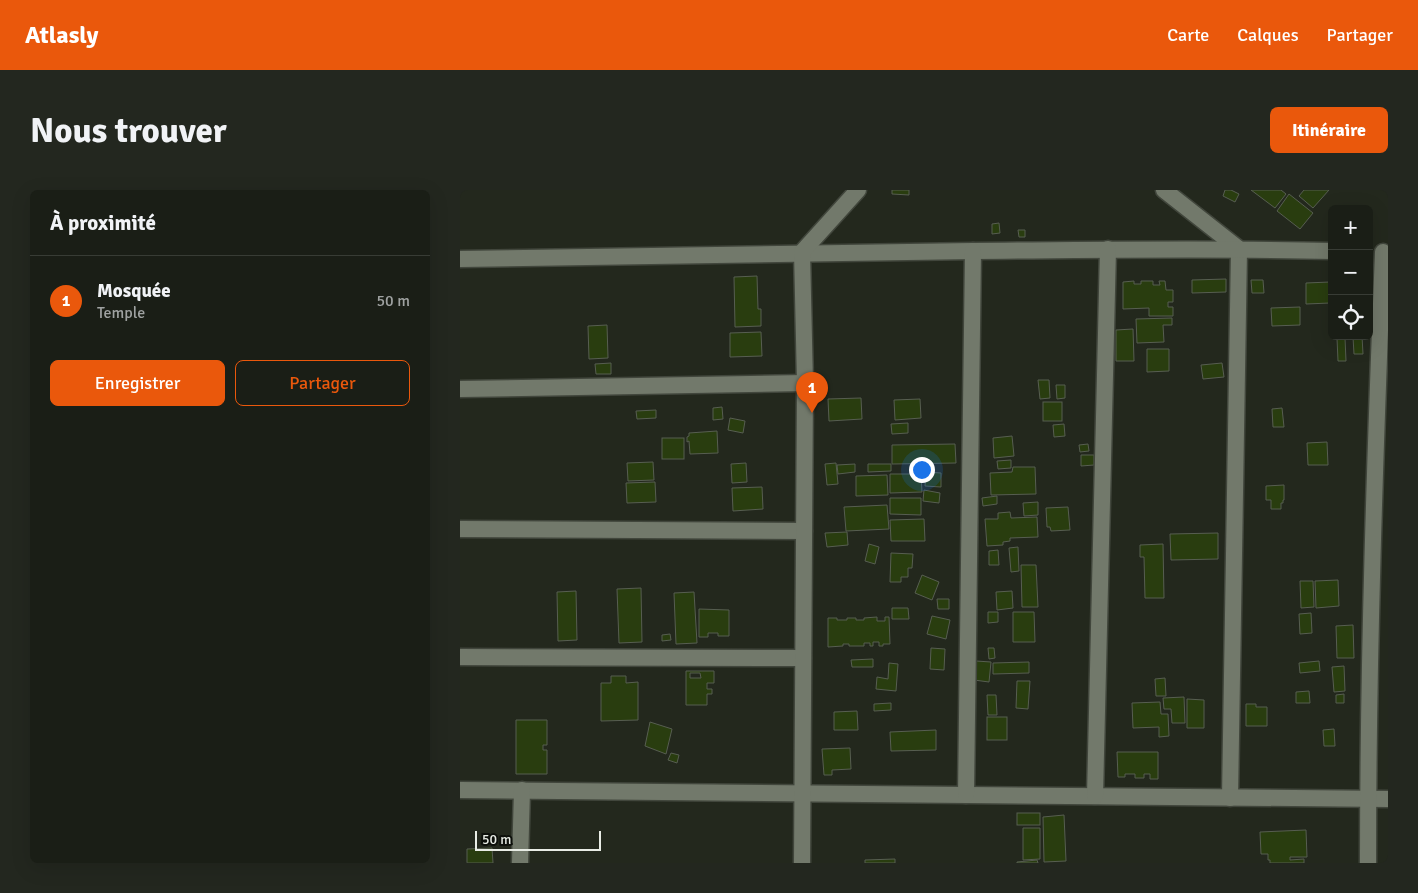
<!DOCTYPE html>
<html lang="fr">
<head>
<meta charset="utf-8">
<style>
	body { margin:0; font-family:Signika,sans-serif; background:#23271f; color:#f1f3f6 }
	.controls { position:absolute; right:15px; top:15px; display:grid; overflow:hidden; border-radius:8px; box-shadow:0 5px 20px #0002 }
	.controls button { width:45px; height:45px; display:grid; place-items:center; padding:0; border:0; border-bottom:1px solid #383c35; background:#1a1e16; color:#f1f3f6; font:25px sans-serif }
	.scale { position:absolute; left:15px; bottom:12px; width:126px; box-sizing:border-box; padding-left:5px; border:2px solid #e8ece5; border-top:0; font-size:14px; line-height:18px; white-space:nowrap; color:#e8ece5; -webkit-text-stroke:4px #0d100b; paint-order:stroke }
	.you { position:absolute; left:461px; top:279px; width:18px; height:18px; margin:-12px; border:4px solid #fff; border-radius:50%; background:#1a73e8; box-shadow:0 0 0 8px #1a73e833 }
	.badge { display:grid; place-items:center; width:32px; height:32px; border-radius:50%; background:#ea580c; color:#fff; font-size:16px; font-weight:700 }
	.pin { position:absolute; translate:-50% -41px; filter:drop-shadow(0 1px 2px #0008) }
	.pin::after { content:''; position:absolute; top:26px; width:18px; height:15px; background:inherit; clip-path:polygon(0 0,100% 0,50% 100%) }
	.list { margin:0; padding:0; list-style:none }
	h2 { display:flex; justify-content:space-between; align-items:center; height:65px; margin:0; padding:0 20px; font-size:21px }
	h2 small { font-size:16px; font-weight:400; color:#9fa2a1 }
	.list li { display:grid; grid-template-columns:32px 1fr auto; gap:15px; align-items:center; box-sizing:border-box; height:90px; padding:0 20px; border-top:1px solid #383c35 }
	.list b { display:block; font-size:19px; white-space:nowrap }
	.list p { margin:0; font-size:16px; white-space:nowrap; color:#9fa2a1 }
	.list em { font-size:16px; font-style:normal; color:#9fa2a1 }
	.actions { display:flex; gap:10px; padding:15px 20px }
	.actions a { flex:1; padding:11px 0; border:1px solid #ea580c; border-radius:8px; text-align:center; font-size:18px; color:#ea580c }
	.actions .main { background:#ea580c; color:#fff }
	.icon { flex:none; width:28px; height:28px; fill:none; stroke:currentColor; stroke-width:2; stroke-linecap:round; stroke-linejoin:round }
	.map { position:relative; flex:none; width:928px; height:673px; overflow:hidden; border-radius:8px }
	header { display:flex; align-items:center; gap:30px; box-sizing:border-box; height:70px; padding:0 25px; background:#ea580c; color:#fff }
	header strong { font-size:24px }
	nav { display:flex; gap:28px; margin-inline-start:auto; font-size:18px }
	.intro { display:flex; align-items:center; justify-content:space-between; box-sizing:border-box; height:120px; padding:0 30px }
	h1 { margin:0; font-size:35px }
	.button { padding:12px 22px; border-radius:8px; background:#ea580c; color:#fff; font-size:18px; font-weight:700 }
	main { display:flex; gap:30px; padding:0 30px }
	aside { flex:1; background:#1a1e16; border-radius:8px; box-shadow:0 5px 20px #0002 }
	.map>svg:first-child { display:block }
	.building { fill:#293d0f; stroke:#575e51; fill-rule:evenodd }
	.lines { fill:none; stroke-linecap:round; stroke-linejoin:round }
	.street-casing { stroke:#41463c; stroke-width:19 }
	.street { stroke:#72796b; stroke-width:16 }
</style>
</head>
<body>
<header>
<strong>Atlasly</strong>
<nav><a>Carte</a><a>Calques</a><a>Partager</a></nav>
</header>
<div class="intro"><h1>Nous trouver</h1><a class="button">Itinéraire</a></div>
<main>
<aside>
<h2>À proximité<small></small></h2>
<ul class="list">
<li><span class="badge">1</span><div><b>Mosquée</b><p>Temple</p></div><em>50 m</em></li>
</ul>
<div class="actions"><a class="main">Enregistrer</a><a>Partager</a></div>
</aside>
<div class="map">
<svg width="928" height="673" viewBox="0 0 928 673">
	<rect width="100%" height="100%" fill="#23281d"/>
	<g class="building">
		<polygon points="432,0 449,0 449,5 432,4"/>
		<polygon points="765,0 771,0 779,4 775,12 763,6"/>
		<polygon points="791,0 821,0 826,4 815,18"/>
		<polygon points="844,0 869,0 853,18 839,6"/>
		<polygon points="829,4 853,23 840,39 817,21"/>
		<polygon points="539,33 540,43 532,44 532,34"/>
		<polygon points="558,40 565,40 565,47 559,47"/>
		<polygon points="297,86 298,119 301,119 301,136 275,137 274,87"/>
		<polygon points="766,89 766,102 732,103 732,90"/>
		<polygon points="791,90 803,90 804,103 792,103"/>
		<polygon points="674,91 674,94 681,94 681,91 693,91 693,95 700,95 699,91 705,91 706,100 713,100 713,112 708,112 708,117 713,117 713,126 689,126 689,118 663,119 663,92"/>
		<polygon points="870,92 870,113 846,114 846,93"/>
		<polygon points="840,117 840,135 812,136 811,118"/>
		<polygon points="712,128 712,135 703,135 704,152 677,153 676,129"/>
		<polygon points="147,135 148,168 129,169 128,136"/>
		<polygon points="673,139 674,171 656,171 656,140"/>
		<polygon points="301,142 302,166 270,167 270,143"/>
		<polygon points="902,146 903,164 894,164 893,147"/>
		<polygon points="877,148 885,148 886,171 878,171"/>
		<polygon points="687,159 709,159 709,181 687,182"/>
		<polygon points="151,173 151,184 136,184 135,174"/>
		<polygon points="762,173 764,187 743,189 741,175"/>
		<polygon points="578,190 589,190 590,208 580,209"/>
		<polygon points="596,195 605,195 605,208 597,209"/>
		<polygon points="401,208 402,229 369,231 368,209"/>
		<polygon points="460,209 461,228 435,230 434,210"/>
		<rect x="583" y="212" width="19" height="19"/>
		<polygon points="262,217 263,229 253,230 253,218"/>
		<polygon points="822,218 824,237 813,237 812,219"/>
		<polygon points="196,220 196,228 177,229 176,221"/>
		<polygon points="270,228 285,231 283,243 268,240"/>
		<polygon points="448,233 448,243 432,244 431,234"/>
		<polygon points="604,234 605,246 594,247 593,235"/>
		<polygon points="257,241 258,263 230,264 229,251 227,252 227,247 229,246 229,243"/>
		<polygon points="552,246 554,266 534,268 533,248"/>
		<rect x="202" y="248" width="22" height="21"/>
		<polygon points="867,252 868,275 848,275 847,253"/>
		<polygon points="495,254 496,273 432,274 432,255"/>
		<polygon points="628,254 629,261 620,262 619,255"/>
		<polygon points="621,265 634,265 634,275 621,276"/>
		<polygon points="551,270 551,278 538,279 537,271"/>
		<polygon points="193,272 194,290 168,291 167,273"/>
		<polygon points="286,273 287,292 272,293 271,274"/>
		<polygon points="376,273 378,294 367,295 365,274"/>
		<polygon points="395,274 395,282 378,284 377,275"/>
		<polygon points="408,274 431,274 431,281 408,282"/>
		<polygon points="553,277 575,277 576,304 531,305 530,283 552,282"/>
		<polygon points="466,282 481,283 481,297 465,296"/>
		<polygon points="430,284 461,284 462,302 430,303"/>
		<polygon points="427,285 428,305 396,306 396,286"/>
		<polygon points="195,292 196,312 167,313 166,293"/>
		<polygon points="824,295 824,310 823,310 823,313 821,313 821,319 811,319 811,310 806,310 806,296"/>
		<polygon points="302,297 303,319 273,321 272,298"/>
		<polygon points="464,300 480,303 479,313 463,311"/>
		<polygon points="537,306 537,314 523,316 522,308"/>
		<polygon points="430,308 461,308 461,325 430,324"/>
		<polygon points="578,312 578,325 564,326 563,313"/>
		<polygon points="427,315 429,339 386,341 384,317"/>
		<polygon points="608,317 610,340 591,341 590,337 587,337 586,318"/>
		<polygon points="550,322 551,328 577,327 578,347 550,348 550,351 543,352 543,355 527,356 525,329 538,329 538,323"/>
		<polygon points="464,329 465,351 431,351 430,330"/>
		<polygon points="387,342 388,355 367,357 365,343"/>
		<polygon points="758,343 758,369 711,370 710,344"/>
		<polygon points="409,354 419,357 415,374 405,371"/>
		<polygon points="703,354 704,408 685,408 684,367 680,367 680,355"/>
		<polygon points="558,357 559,381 551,382 549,358"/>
		<polygon points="538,360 539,375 529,375 529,361"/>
		<polygon points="431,363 453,364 452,378 448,378 448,387 441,387 441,392 430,392"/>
		<polygon points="561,375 576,375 578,417 562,417"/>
		<polygon points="462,385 479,392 472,410 455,403"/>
		<polygon points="878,390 879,416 856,418 855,391"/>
		<polygon points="840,391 853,391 854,417 841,418"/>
		<polygon points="181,398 182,452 159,453 157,399"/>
		<polygon points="116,401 117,450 98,451 97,402"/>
		<polygon points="552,401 553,418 537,420 536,402"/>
		<polygon points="234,402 237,453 216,454 214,403"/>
		<polygon points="477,409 489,409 489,419 478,419"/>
		<polygon points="432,418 448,418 449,429 432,429"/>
		<polygon points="239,419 269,420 269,446 258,446 258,443 248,443 248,447 239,447"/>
		<polygon points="528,422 538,422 538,432 528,433"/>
		<polygon points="553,422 574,422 575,452 553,452"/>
		<polygon points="851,423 852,443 840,444 839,424"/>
		<polygon points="472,426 490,430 486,449 467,444"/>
		<polygon points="417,427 417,431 425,431 425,427 429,427 430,454 423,454 423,456 419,456 419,452 413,452 413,456 410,456 410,453 404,453 404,456 389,456 389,454 383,454 383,456 368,457 368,428 377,428 377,430 387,430 387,428 396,428 396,430 404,430 404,428"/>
		<polygon points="893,435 894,468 877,468 876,436"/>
		<polygon points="210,444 211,450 202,451 202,445"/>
		<polygon points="471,458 485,459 484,480 470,479"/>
		<polygon points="528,458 534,458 535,468 529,469"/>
		<polygon points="413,469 413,477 392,477 391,470"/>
		<polygon points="516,471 531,472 529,492 514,490"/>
		<polygon points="859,471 860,481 840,483 839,473"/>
		<polygon points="569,472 569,483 533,484 533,473"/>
		<polygon points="429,473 438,474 436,501 416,499 417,487 428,489"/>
		<polygon points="884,476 885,501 874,502 872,477"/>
		<path d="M226 481H254V493H247V499H252V504H247V515H226ZM230 483H240L241 488H230Z"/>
		<polygon points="151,486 166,486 166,493 178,492 178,530 141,531 141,493 151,493"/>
		<polygon points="705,488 706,506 696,506 695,489"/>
		<polygon points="557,491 570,491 568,519 556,518"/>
		<polygon points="849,501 850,513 836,513 836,502"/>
		<polygon points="884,504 884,513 876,513 876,505"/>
		<polygon points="527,505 536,505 537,525 528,525"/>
		<polygon points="724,507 725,533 712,533 711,519 704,519 703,508"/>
		<polygon points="727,509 744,510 744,538 727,538"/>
		<polygon points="700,512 701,524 708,524 709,546 699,547 699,537 673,538 672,513"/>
		<polygon points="431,513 431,520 414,521 414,514"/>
		<polygon points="786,514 796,514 796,517 807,517 807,536 786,536"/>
		<polygon points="397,521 398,540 374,540 374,522"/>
		<rect x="527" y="527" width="20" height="23"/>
		<polygon points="56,530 87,530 87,555 83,555 83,560 87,560 87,584 56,584"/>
		<polygon points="190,532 212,539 206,564 185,556"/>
		<polygon points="874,539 875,556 864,556 863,540"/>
		<polygon points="476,540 476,560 431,561 430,542"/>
		<polygon points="390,558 391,579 372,580 372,585 364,585 362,559"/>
		<polygon points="657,562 698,562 698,589 690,589 690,584 684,584 684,588 675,588 675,584 665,584 665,587 658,587"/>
		<polygon points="211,563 219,565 217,573 208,570"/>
		<rect x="557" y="623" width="23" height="12"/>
		<polygon points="604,625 606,671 584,672 583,627"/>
		<polygon points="563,638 580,638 580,669 563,670"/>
		<polygon points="846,640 847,667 830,667 830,670 844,669 844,673 810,673 810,670 808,670 808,664 801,664 800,642"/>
		<polygon points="32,658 33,673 7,673 7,659"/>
		<polygon points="435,669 435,673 405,673 405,670"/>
		<polygon points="577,670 578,673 557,673 557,672"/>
	</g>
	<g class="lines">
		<defs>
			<g id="street">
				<polyline points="704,0 779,59 770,608"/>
				<path d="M0 69C171 65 342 63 513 61 632 60 752 58 872 61"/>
				<polyline points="0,199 345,193"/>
				<polyline points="0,339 344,341"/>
				<polyline points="0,467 343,468"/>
				<polyline points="0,600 928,609"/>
				<polyline points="506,605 513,61"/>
				<polyline points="635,606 648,59"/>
				<polyline points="60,673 62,600"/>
				<polyline points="342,673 345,193 342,62 398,0"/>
				<path d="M908 673C908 469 915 266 923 62"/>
			</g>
		</defs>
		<use href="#street" class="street-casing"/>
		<use href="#street" class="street"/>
	</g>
</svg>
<div class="controls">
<button>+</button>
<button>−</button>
<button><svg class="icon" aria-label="locate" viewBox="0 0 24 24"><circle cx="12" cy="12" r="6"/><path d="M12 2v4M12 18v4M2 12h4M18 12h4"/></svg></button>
</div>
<div class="scale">50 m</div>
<div class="you"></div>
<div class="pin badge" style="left:352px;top:223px">1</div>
</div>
</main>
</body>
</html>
